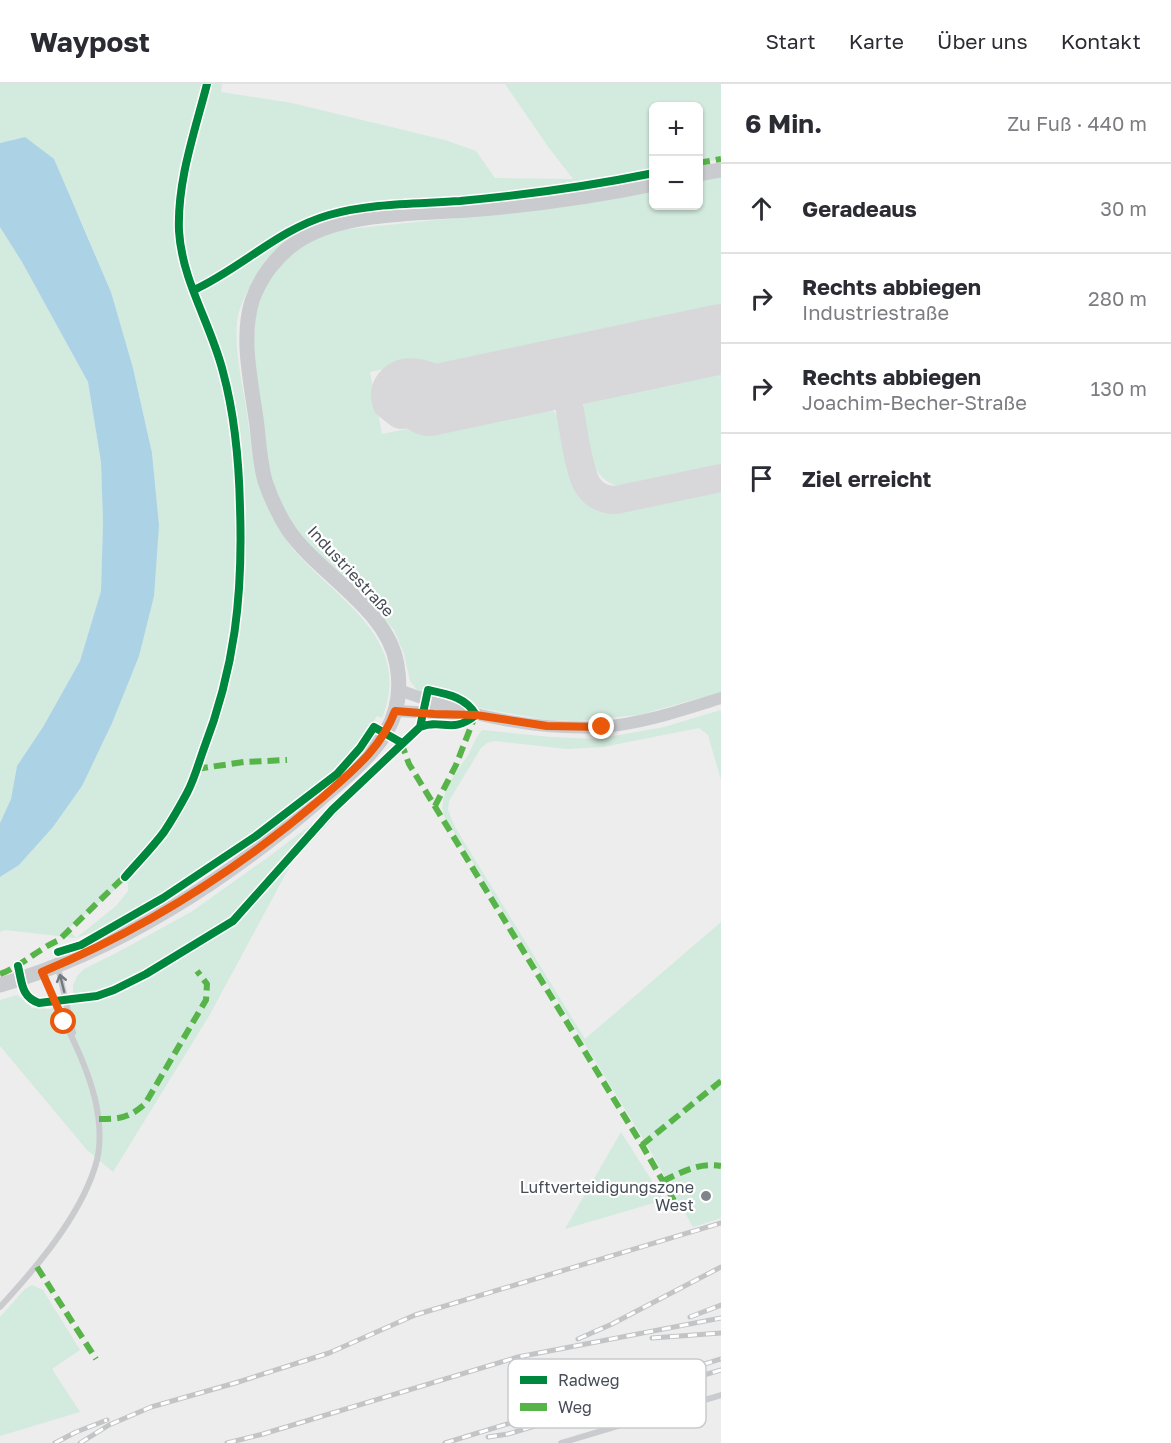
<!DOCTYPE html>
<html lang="de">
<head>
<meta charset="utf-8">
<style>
	body { margin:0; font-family:"Golos Text",sans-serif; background:#f7f7f7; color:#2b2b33 }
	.controls { position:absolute; right:18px; top:18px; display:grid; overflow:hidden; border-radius:9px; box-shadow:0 2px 4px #0004 }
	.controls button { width:54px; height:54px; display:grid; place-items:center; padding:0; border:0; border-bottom:2px solid #e1e1e2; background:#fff; color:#2b2b33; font:30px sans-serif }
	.stop { position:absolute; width:18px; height:18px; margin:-14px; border:4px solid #ea580c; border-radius:50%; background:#fff }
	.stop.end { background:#ea580c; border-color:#fff; box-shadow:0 2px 6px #0008 }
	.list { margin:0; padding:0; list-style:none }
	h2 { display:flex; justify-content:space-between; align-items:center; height:78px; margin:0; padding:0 24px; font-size:26px }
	h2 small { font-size:20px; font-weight:400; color:#7c7c81 }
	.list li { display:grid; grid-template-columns:39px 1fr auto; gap:18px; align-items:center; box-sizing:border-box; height:90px; padding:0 24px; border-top:2px solid #e1e1e2 }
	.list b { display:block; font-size:22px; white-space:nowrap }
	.list p { margin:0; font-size:20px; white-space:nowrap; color:#7c7c81 }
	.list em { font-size:20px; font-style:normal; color:#7c7c81 }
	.icon { flex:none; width:33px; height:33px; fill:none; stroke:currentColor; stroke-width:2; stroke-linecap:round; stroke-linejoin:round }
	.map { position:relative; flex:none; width:721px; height:1359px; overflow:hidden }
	header { display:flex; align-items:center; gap:36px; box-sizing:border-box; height:84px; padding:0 30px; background:#fff; border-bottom:2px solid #e1e1e2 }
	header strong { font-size:28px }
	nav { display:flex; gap:33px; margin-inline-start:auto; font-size:21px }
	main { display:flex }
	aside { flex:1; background:#fff }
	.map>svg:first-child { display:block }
	.green { fill:#d3eade; fill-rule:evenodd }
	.water { fill:#abd3e5 }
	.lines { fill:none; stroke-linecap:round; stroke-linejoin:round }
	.taxiway { stroke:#d8d8da; stroke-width:28 }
	.runway { stroke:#d8d8da; stroke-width:70 }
	.service { stroke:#c9cbce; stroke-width:6 }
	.minor { stroke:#c9cbce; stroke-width:12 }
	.tertiary { stroke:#c9cbce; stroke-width:15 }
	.rail-casing { stroke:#c3c4c6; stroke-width:5 }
	.rail { stroke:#fff; stroke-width:3; stroke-dasharray:9; stroke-linecap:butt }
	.quiet { stroke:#57b448; stroke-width:6; stroke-dasharray:12 6; stroke-linecap:butt }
	.cycleway-casing { stroke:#fff; stroke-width:11 }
	.cycleway { stroke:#00873e; stroke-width:8 }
	.oneway { stroke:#747981 }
	.route { stroke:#ea580c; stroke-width:8 }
	.poi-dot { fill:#80858c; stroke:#fff; stroke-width:2 }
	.labels { text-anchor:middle; stroke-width:4.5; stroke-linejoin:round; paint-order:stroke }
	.street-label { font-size:16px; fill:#464d57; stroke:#fff }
	.poi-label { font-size:16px; fill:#464d57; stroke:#fff; text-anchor:end }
	.key { fill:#fff; stroke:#c8cacd; stroke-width:1.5 }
	.key-label { font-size:16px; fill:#464d57 }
</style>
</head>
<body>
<header>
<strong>Waypost</strong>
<nav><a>Start</a><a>Karte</a><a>Über uns</a><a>Kontakt</a></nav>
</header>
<main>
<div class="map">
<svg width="721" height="1359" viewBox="0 0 721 1359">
	<rect width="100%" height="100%" fill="#ededed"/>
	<g class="green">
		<path d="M0 0H222L221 8 292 19 445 56 476 67 495 94 573 95 549 64 505 0H721V75L699 79 698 22H654L653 89C590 101 526 111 461 116 420 120 362 117 324 133 315 136 303 140 294 145 290 149 286 155 283 160 277 165 271 170 266 176 255 191 239 219 237 238 234 268 243 301 247 330 252 364 255 402 272 433 278 443 285 455 292 464 336 516 414 554 382 634L377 632 353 668 339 681 252 750 176 800 97 847 76 854 5 846 0 848V793L19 781 53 743 82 702 159 441 152 369 133 284 111 208 81 137 25 53 0 59ZM128 795V807L116 822 76 854 68 845Z"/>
		<path d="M721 92V230L443 288 417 278 370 288 382 350 526 320C601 316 536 432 626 423L721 404V608L639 631 577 637 547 636 479 624 454 610 426 603 424 610 417 606 410 597 404 570 394 546 372 521 335 489 292 441 269 392 253 277 255 233 265 202 284 177 308 158 338 146 515 128 653 106 654 122H698L699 97Z"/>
		<polygon points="0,143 22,178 88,298 101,378 103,438 101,507 80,577 43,643 17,682 11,715 0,739"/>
		<path d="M721 279V385L630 404C602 404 590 381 585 357 581 338 577 312 600 304Z"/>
		<path d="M721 626V696L708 651 699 644 603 663 567 665 495 657 487 659 481 664 449 717 448 726 455 743 585 955 721 838V1134L693 1143 647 1061 444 732C437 709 457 689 468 671 473 662 475 654 482 646L551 653 597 655 664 643Z"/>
		<polygon points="365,700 291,780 209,932 113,1088 87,1066 0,962 0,916 17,911 32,924 49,925 73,920 73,902 77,892 84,885 118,868 191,828 267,774"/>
		<polygon points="621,1048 664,1116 565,1145"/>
		<polygon points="32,1201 43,1206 80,1266 52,1285 80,1328 0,1352 0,1233 25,1205"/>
	</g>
	<polygon class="water" points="25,53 54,75 111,208 133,284 152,369 159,441 154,512 139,572 112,639 82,702 53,743 19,781 0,793 0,739 11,715 17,682 43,643 80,577 101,507 103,438 101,378 88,298 22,178 0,143 0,59"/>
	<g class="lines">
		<g class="taxiway">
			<path d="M594 282C578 290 571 297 568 316 573 338 577 384 588 402 595 412 605 416 616 416L721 394"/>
			<path d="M502 301C530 295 551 287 568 316"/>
			<path d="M429 317 411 330 400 331 387 321C384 313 384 306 389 299 409 272 448 304 472 307"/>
		</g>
		<polyline class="runway" points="429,317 721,255"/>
		<g class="service">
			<polyline points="58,883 73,949"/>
			<path d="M0 1223C35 1185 79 1134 95 1083 102 1062 100 1037 95 1015 84 970 59 931 42 888"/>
			<polyline points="561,1359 721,1311"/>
		</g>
		<g class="minor">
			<path d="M399 606C463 630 532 647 601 643 642 640 682 626 721 614"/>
			<polyline points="395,627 462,630"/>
		</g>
		<g class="tertiary">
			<polyline points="698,90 721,86"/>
			<path d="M0 901C116 868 227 795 318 717 342 696 369 676 386 648 398 628 401 604 397 581 388 525 320 491 289 447 279 432 271 415 265 397 260 379 259 360 257 342 252 302 240 256 252 217 260 193 277 171 298 157 345 126 425 130 481 125 539 120 597 112 654 100"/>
		</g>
		<defs>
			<g id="rail">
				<polyline points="690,1233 721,1221"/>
				<polyline points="652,1254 721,1249"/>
				<polyline points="578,1255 612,1240 721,1183"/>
				<polyline points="488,1353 508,1350 721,1286"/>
				<polyline points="55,1359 76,1348 107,1336"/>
				<polyline points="80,1359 109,1341 151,1323 235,1299 329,1269 415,1231 721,1139"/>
				<polyline points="227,1359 263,1350 518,1273 721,1234"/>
				<polyline points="445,1359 721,1275"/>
			</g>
		</defs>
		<use href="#rail" class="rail-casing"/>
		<use href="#rail" class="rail"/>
		<g class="quiet">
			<polyline points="698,79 721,75"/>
			<polyline points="401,658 409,680 420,698 642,1061 679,1125"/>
			<polyline points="196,685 244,678 287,676"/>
			<polyline points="435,722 456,681 475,632"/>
			<path d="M0 890C22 882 38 865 59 856L128 789"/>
			<path d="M99 1035C120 1035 129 1034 145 1020L206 916 207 900 197 887"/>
			<polyline points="642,1061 721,997"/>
			<path d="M663 1097C682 1088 699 1078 721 1082"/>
			<polyline points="37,1183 96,1275"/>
		</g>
		<defs>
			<g id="cycleway">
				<path d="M194 206C240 185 279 145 329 131 371 119 416 120 460 117 525 111 590 102 654 89"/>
				<path d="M125 793C138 778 152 764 164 748 172 736 180 722 187 709 194 696 198 681 203 667 235 584 243 512 240 423 239 378 235 332 223 288 211 240 182 197 179 147 177 97 195 47 207 0"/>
				<polyline points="58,868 81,861 163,814 256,752 337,690 360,664 374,643 402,659"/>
				<path d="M18 882C22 898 21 913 39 919L97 912 114 906 146 890 233 837 332 726 420 643C443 634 451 651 476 631 466 613 447 610 428 606L420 643"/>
			</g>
		</defs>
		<use href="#cycleway" class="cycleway-casing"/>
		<use href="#cycleway" class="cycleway"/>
	</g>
	<defs><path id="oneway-shaft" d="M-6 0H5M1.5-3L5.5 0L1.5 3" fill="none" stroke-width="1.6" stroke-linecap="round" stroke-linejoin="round" transform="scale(1.5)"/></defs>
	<use class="oneway" href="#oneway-shaft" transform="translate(62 899) rotate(-104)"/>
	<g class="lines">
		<path class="route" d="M64 938 42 888C145 845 239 785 323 713 352 687 381 665 395 627L434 630 476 631 547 642 602 643"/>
	</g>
	<circle class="poi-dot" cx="706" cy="1112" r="6"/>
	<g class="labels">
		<g class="street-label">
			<text transform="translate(351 487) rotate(47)" y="6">Industriestraße</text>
		</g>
		<g class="poi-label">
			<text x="694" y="1109">Luftverteidigungszone<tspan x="694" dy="18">West</tspan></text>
		</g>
	</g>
	<rect x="508" y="1275" width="198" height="69" rx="9" class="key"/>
	<rect x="520" y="1292" width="27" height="8" fill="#00873e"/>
	<rect x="520" y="1319" width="27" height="8" fill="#57b448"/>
	<g class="key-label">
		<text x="558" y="1302">Radweg</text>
		<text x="558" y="1329">Weg</text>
	</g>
</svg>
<div class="controls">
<button>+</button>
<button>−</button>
</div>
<div class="stop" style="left:64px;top:938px"></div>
<div class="stop end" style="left:602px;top:643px"></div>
</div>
<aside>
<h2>6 Min.<small>Zu Fuß · 440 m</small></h2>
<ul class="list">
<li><svg class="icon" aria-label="ahead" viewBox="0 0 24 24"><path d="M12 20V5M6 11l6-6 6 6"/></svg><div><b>Geradeaus</b></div><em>30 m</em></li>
<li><svg class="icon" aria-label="right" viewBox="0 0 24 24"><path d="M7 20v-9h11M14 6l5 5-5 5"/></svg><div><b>Rechts abbiegen</b><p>Industriestraße</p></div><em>280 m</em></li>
<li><svg class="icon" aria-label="right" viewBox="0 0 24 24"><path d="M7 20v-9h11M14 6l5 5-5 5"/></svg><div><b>Rechts abbiegen</b><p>Joachim-Becher-Straße</p></div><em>130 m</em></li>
<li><svg class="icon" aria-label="arrive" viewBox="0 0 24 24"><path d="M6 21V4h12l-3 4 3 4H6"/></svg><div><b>Ziel erreicht</b></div></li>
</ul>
</aside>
</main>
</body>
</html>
